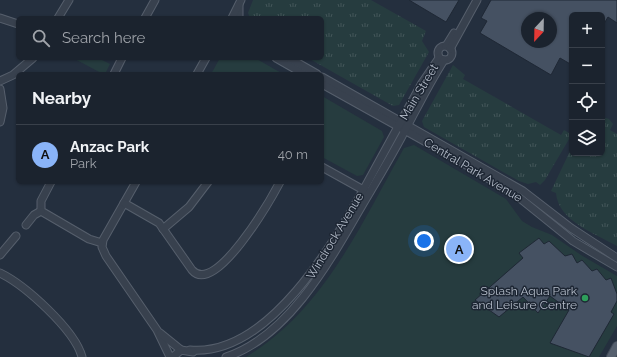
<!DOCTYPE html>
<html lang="en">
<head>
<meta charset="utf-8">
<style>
	body { margin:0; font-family:Raleway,sans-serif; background:#282f3a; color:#f1f3f6 }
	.controls { position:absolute; right:12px; top:12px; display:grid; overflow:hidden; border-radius:6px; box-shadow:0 1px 3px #0004 }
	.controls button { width:36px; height:36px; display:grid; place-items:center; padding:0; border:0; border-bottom:1px solid #39404a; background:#1b232e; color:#f1f3f6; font:20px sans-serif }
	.compass { position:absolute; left:521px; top:12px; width:36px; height:36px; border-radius:50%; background:#1b232e; box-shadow:0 1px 3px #0004; rotate:202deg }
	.you { position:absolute; left:424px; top:241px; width:14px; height:14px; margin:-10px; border:3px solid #fff; border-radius:50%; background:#1a73e8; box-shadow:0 0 0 6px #1a73e833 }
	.badge { display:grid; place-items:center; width:26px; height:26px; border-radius:50%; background:#8ab4f8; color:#111; font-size:13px; font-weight:700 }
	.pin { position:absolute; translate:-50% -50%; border:2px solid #fff; box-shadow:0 1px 4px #0006 }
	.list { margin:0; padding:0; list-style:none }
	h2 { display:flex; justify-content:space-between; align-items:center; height:52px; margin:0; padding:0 16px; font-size:17px }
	h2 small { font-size:13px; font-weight:400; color:#a0a4aa }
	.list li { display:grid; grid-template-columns:26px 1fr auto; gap:12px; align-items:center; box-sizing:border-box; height:60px; padding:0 16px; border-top:1px solid #39404a }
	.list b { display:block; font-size:15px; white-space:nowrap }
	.list p { margin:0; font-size:13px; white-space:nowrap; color:#a0a4aa }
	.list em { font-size:13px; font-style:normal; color:#a0a4aa }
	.icon { flex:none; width:22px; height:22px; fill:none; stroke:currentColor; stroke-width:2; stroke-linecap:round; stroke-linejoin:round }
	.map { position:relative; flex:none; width:617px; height:357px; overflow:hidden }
	.search { position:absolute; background:#1b232e; box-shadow:0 1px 3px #0004; left:16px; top:16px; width:308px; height:44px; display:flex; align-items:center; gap:10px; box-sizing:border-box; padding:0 14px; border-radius:6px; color:#a0a4aa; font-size:15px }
	.panel { position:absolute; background:#1b232e; box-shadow:0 1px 3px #0004; left:16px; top:72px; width:308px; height:112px; border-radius:6px }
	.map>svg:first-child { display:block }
	.grass { fill:url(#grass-tufts) }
	.park { fill:#263c3f }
	.building { fill:#455162; stroke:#1f2835; fill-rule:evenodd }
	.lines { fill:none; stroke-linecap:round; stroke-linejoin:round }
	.minor-casing { stroke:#565f6c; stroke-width:9 }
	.major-casing { stroke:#414a57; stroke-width:10 }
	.minor { stroke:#38414e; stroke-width:7 }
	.major { stroke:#56606e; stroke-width:8 }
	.leisure-dot { fill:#2e9e5b; stroke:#1d2633; stroke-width:1.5 }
	.labels { text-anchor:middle; stroke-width:3; stroke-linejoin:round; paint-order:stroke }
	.street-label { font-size:12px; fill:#b4bcc9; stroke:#1d2633 }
	.poi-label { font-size:12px; fill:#b4bcc9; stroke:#1d2633; text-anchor:end }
</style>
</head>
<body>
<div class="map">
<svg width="617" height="357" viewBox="0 0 617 357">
	<defs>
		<pattern id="grass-tufts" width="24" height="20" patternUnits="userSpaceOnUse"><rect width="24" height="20" fill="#263c3f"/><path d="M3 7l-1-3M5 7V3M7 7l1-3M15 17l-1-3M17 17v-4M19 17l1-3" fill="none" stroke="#435659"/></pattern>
	</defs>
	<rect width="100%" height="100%" fill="#242f3e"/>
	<g class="grass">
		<polygon points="253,0 371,0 426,31 422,41 429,52 399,105 393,106 308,58 322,58 322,18 250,18 248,13"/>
		<polygon points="453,65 465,75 463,79 561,135 564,130 569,133 572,128 572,134 545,180 540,185 536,182 528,184 519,181 424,127 422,121"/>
		<path d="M602 117 609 119 613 124 610 130 617 134V246C596 234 558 221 556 193L551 191 572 147V153H602Z"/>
	</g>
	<g class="park">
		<polygon points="73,58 98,58 110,64 105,74 103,74"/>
		<polygon points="220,58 255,58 283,74 211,74"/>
		<polygon points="322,96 382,131 384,137 363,175 357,176 322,157"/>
		<path d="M414 145 506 199 522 221 532 227 552 235 581 255 617 276V326L599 357H246C324 310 361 224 404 148Z"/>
	</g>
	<g class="building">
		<polygon points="409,0 459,0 446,22"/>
		<path d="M491 0H617V23L608 17 602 27V15H572V65L560 58 551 75 480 33 487 21 481 18ZM527 18H551V42H527Z"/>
		<polygon points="539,238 544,244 549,241 565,256 572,254 577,263 582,260 592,271 597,269 606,280 611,278 617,294 617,301 611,312 614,314 589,357 550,343 569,310 550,296 538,313 523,297 499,317 475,300 523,258 519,253"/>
	</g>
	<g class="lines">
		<defs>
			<g id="minor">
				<polyline points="239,5 239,18"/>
				<polyline points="0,18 18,24"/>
				<polyline points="58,18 69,0"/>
				<polyline points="145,18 155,0"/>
				<polyline points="232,18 241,0"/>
				<circle cx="445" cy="53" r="7"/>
				<polyline points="446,46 454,33"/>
				<polyline points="450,49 477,0"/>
				<polyline points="276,58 304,74"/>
				<polyline points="289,58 317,74"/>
				<polyline points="114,74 122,58"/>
				<polyline points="197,74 206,58"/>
				<polyline points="322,77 523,191 571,228 617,258"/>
				<polyline points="0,81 13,75 33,58"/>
				<polyline points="322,84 451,156 516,195 573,241 617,267"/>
				<polyline points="0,89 3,108 0,122"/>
				<polyline points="322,167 367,192"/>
				<polyline points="51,182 41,201 41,211 89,239 102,243"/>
				<polyline points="136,182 103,240 102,247 106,256 157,330 170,357"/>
				<path d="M124 203 159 223 192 270C215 297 271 199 280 182"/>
				<polyline points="26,225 34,215 41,211"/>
				<polyline points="163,229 189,207 208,182"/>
				<polyline points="0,255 16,236"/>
				<path d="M0 273C25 285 75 330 82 357"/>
				<polyline points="160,333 181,350"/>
				<path d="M190 350C269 357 334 242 365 187 384 152 403 118 422 83L439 58"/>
				<polyline points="173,357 181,350 193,352"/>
				<path d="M226 357C288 337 330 261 360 209 374 185 388 162 401 138 415 112 428 85 444 60"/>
			</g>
			<polyline id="major" points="611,357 617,346"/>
		</defs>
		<use href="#minor" class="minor-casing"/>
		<use href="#major" class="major-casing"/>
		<use href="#minor" class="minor"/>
		<use href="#major" class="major"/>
	</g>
	<circle class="leisure-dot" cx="585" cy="298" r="4"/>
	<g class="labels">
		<g class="street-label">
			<text transform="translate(419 92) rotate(-59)" y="4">Main Street</text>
			<text transform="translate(473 170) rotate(31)" y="4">Central Park Avenue</text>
			<text transform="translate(335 236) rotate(-59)" y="4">Windrock Avenue</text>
		</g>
		<g class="poi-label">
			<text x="577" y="295">Splash Aqua Park<tspan x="577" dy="14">and Leisure Centre</tspan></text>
		</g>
	</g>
</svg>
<div class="controls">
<button>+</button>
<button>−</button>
<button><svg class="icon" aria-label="locate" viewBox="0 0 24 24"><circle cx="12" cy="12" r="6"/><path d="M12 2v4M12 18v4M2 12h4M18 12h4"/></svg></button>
<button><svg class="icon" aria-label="layers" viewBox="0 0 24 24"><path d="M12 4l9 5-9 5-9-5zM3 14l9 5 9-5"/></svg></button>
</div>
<svg class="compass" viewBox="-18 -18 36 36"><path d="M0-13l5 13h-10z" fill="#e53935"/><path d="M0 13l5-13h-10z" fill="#a0a4aa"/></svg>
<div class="you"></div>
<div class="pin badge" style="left:459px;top:249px">A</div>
<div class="search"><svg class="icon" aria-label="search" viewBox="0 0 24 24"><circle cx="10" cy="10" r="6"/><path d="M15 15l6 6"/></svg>Search here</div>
<section class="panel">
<h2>Nearby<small></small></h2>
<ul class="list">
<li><span class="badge">A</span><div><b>Anzac Park</b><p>Park</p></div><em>40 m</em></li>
</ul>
</section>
</div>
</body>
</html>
